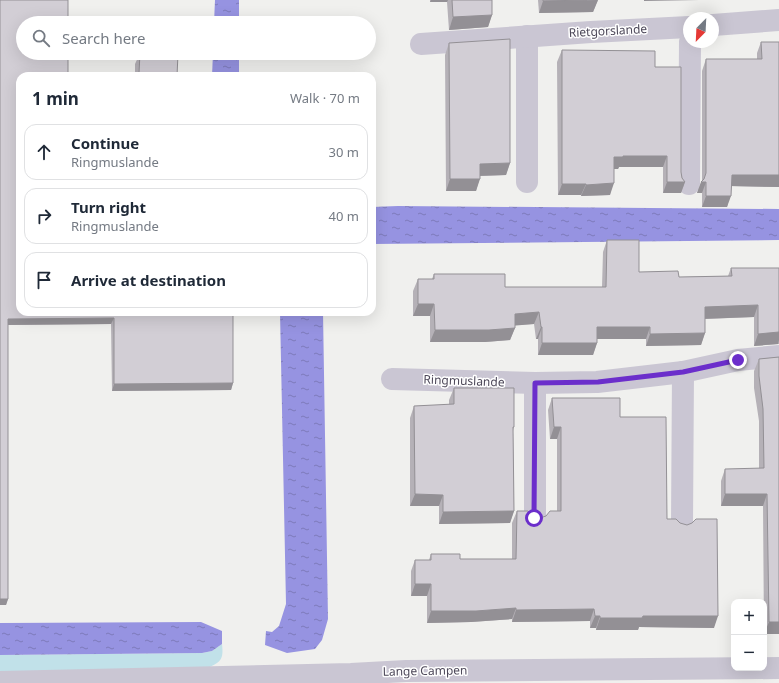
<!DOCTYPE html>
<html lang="en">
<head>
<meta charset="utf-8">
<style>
	body { margin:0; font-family:"Noto Sans",sans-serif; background:#f2f2f3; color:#1f2937 }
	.controls { position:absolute; right:12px; bottom:12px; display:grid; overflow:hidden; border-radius:8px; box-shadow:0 4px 16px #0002 }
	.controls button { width:36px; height:36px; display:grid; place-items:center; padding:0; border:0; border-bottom:1px solid #e0e1e3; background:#fff; color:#1f2937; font:20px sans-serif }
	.compass { position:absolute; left:683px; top:12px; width:36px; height:36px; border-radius:50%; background:#fff; box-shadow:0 4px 16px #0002; rotate:204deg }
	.stop { position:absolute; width:12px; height:12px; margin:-9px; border:3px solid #6b2ecb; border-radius:50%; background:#fff }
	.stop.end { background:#6b2ecb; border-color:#fff; box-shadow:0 1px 4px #0008 }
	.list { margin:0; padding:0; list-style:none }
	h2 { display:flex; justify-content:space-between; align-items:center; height:52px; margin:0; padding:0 16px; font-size:17px }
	h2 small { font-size:13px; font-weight:400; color:#747a83 }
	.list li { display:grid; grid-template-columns:26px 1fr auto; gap:12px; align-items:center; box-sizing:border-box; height:56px; margin:0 8px 8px; padding:0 8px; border:1px solid #e0e1e3; border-radius:12px }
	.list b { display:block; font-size:15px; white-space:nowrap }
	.list p { margin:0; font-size:13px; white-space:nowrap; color:#747a83 }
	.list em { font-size:13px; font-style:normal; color:#747a83 }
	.icon { flex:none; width:22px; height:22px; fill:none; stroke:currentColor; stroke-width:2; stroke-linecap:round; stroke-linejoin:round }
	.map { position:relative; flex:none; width:779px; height:683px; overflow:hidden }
	.search { position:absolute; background:#fff; box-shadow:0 4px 16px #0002; left:16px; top:16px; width:360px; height:44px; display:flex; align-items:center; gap:10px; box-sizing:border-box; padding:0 14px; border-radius:22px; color:#747a83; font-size:15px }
	.panel { position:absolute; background:#fff; box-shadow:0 4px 16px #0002; left:16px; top:72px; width:360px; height:244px; border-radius:12px }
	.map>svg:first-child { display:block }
	.grass { fill:#c1e1e9 }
	.water { fill:url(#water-ripples) }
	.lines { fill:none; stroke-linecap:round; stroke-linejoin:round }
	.minor { stroke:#cac6d3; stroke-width:22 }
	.wall { fill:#b5b1b7 }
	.shaded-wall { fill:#939095 }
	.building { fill:#d2ced5; stroke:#939095 }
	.route { stroke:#6b2ecb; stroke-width:5 }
	.labels { text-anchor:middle; stroke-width:3; stroke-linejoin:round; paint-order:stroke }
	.street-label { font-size:12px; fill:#4d4859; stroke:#fff }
</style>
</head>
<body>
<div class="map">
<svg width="779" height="683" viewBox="0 0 779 683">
	<defs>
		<pattern id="water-ripples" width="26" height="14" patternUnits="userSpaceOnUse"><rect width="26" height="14" fill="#9693e1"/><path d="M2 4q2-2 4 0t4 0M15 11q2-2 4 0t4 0" fill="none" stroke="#7d7ab9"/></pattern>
	</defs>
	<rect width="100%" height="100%" fill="#f0f0ee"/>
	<path class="grass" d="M222 644C224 661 220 662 206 669L0 672V655L202 653 212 651Z"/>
	<g class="water">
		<polygon points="215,0 239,0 239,23 214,23"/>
		<polygon points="213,53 239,53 239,76 212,76"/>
		<polygon points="398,206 779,209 779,240 372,244 372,207"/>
		<polygon points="280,312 323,312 328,619 322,640 315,649 287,653 265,645 266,631 272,632 279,626 286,604"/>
		<polygon points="201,622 222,631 222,644 212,651 202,653 0,655 0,623"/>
	</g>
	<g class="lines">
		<g class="minor">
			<polyline points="713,25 779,20"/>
			<polyline points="527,36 527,182"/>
			<polyline points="421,44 591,32 689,27"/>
			<polyline points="689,184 690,42"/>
			<polyline points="392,379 535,383 597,382 683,372 738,360 779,356"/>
			<polyline points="535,517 535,383"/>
			<polyline points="682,524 683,372"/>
			<polyline points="0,682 351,674 406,671 779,668"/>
		</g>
	</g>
	<g class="wall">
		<polygon points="0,0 20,76 20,312 233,312 233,383 231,390 112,391 111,324 8,325 8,599 6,605"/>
		<polygon points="430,0 492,0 492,15 488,27 449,30 447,2 430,2"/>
		<polygon points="538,0 598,0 593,12 539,13"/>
		<polygon points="761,42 779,42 779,187 732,186 727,207 702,207 702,193 697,193 702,181 702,71 706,59 757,59 757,53"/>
		<polygon points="449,43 510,163 506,175 480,176 476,191 446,191 445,55"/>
		<polygon points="562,50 655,67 682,178 685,182 681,193 663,193 663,167 619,167 618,169 614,169 610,195 581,196 581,195 558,195 557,62"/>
		<polygon points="140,53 177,76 124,76 126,73 135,73 135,64"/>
		<polygon points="607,240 639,272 679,277 728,276 731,268 779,268 779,344 754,346 754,317 705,319 705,333 701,345 646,346 646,339 597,339 597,343 593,355 538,355 538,339 536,339 534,324 515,325 515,328 510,340 485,342 430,342 430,316 413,316 413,291 418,279 432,279 434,274 505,287 602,287 603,252"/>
		<polygon points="779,357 779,634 764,634 763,506 721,506 721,481 725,469 759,469 759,421 754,388 754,371 759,359"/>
		<polygon points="454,388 514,427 513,431 514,511 510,523 439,524 439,506 410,506 410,418 414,406 449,405 449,400"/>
		<polygon points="552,398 620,417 667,519 714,628 639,627 638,630 596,630 596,628 590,628 590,621 512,622 512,619 471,622 427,623 427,596 411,596 411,571 415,560 429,560 431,554 460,559 512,559 512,523 517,511 540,518 546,516 557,511 557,439 550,439 548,410"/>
	</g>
	<g class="shaded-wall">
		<polygon points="431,0 448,0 447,2 430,2"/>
		<polygon points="598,0 593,12 539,13 543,1"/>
		<polygon points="644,0 699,0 644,1"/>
		<polygon points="492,15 488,27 449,30 453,17"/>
		<polygon points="623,156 667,156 663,167 619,167 618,169 610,169 614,157"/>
		<polygon points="510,163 506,175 476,176 480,164"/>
		<polygon points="732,175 779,175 779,187 728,186"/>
		<polygon points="450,179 480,179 476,191 446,191"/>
		<polygon points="667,182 685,182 681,193 663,193"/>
		<polygon points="701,182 706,182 702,193 697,193"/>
		<polygon points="614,183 610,195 581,196 586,185"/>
		<polygon points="562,184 586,184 581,195 558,195"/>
		<polygon points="706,196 731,196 727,207 702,207"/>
		<polygon points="418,304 434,304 430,316 413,316"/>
		<polygon points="758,305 754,317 700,319 705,307"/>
		<polygon points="539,312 534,324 510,326 515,314"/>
		<polygon points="114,318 111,324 5,325 8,319"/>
		<polygon points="541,327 542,327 538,339 536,339"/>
		<polygon points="597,327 650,327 646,339 593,339"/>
		<polygon points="515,328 510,340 485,342 430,342 435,330"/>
		<polygon points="779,332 779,340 778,344 754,346 758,334"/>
		<polygon points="705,333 701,345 646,346 650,334"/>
		<polygon points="542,343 597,343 593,355 538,355"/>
		<polygon points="233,383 231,390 112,391 114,384"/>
		<polygon points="554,427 561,427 557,439 550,439"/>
		<polygon points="415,494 443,495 439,506 410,506"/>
		<polygon points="725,494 767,494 763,506 721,506"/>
		<polygon points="514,511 510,523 439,524 443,512"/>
		<polygon points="415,584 431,584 427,596 411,596"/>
		<polygon points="0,599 8,599 6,605 0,605"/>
		<polygon points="516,608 512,619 471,622 427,623 431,611"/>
		<polygon points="594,609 590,621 512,622 516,610"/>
		<polygon points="595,616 600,616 596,628 590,628"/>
		<polygon points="643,616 718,616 714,628 639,627 638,630 596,630 600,618"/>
		<polygon points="769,622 779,622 779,634 764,634"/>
	</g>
	<g class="building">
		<polygon points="0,0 68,0 68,23 23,23 23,53 68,53 68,76 20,76 20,312 233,312 233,383 114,384 114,318 8,319 8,599 0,599"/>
		<polygon points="452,0 492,0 492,15 453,17"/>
		<polygon points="543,0 587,0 543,1"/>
		<polygon points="510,39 510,163 480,164 480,179 450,179 449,43"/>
		<polygon points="761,42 779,42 779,175 732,175 731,196 706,196 706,182 701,182 704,179 706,173 706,59 762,59"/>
		<polygon points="562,50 655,51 655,67 681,67 681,172 682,178 685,182 667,182 667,156 623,156 623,157 614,157 614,183 586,185 586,184 562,184"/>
		<polygon points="140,53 178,54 177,76 125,76 126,73 139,73"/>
		<polygon points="607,240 639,240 639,272 678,271 679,277 732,276 731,268 779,268 779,332 758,334 758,305 705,307 705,333 650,334 650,327 597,327 597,343 542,343 542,327 541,327 539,312 515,314 515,328 489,330 435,330 434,304 418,304 418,279 434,279 434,274 505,274 505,287 606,287"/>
		<polygon points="779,357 779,622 769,622 767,494 725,494 725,469 764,468 763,409 759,376 759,359"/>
		<polygon points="454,388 514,388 514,427 513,427 514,511 443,512 443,495 415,494 414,406 454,404"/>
		<polygon points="552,398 620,398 620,417 666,417 667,519 676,519 680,523 687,525 692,523 696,519 717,519 718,616 643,616 642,618 600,618 600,616 595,616 594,609 516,610 516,608 476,611 431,611 431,584 415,584 415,560 431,560 431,554 460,554 460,559 516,559 517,511 528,511 533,516 540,518 546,516 550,511 561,511 561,427 554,427"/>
	</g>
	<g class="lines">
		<polyline class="route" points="534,518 535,383 598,382 683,372 738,360"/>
	</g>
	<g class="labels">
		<g class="street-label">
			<text transform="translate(608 31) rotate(-3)" y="4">Rietgorslande</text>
			<text transform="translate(464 381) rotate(2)" y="4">Ringmuslande</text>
			<text transform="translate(425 671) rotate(-1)" y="4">Lange Campen</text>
		</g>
	</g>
</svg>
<div class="controls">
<button>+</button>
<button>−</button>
</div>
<svg class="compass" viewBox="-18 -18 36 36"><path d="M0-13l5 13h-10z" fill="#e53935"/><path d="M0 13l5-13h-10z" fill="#747a83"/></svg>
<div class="stop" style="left:534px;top:518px"></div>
<div class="stop end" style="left:738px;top:360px"></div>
<div class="search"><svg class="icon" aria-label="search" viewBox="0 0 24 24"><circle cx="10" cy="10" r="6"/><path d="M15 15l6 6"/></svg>Search here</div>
<section class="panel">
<h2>1 min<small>Walk · 70 m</small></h2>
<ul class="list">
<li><svg class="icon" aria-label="ahead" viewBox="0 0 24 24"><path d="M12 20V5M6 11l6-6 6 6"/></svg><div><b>Continue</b><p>Ringmuslande</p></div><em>30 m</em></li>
<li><svg class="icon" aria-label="right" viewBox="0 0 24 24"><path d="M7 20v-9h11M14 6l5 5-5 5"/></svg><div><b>Turn right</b><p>Ringmuslande</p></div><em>40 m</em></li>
<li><svg class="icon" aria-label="arrive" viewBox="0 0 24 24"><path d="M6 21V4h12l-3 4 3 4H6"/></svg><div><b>Arrive at destination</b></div></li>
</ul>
</section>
</div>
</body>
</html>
